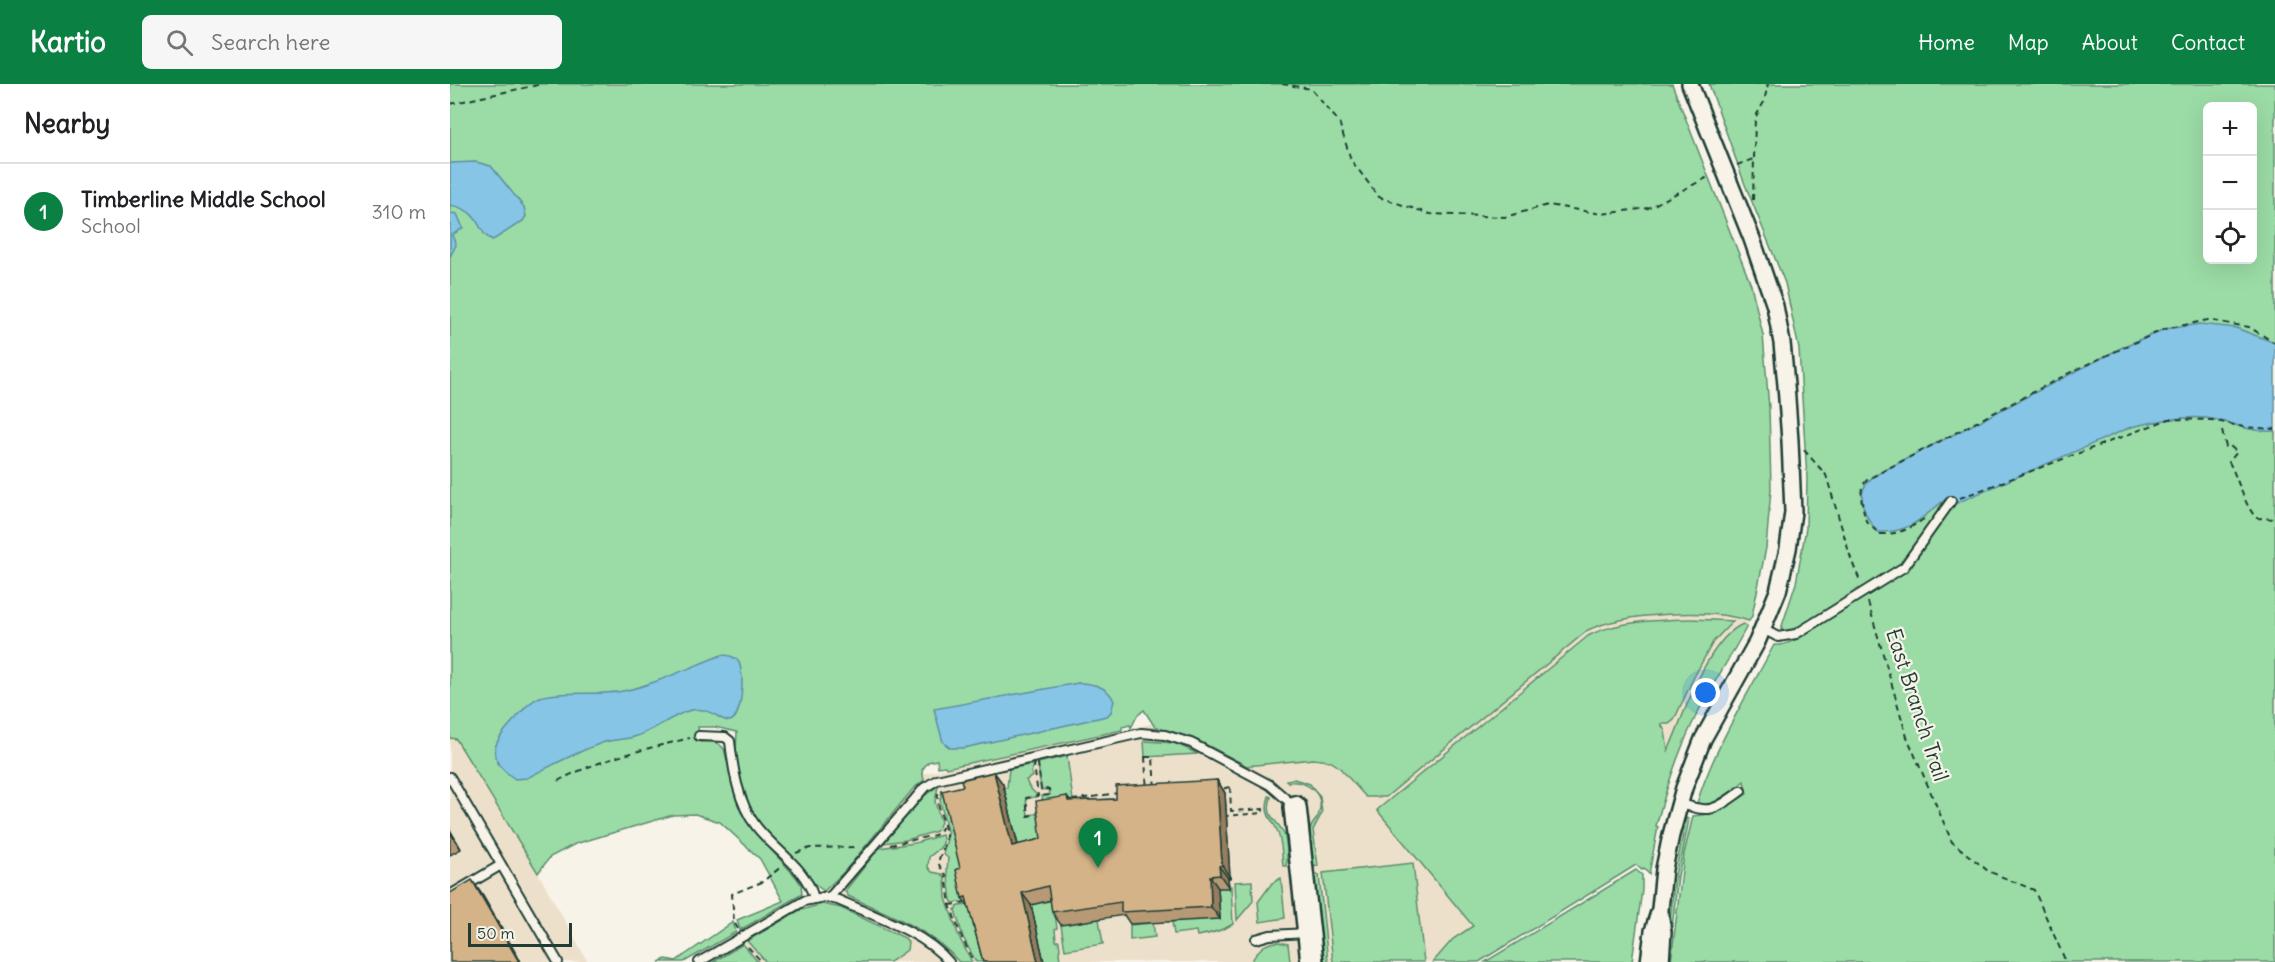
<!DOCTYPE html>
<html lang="en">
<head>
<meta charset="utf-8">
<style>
	body { margin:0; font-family:Delius,sans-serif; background:#f6f6f6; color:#202124 }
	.controls { position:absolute; right:18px; top:18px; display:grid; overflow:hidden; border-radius:9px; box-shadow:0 6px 24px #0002 }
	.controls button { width:54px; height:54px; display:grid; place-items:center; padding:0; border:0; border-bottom:2px solid #e0e0e0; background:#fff; color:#202124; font:30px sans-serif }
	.scale { position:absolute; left:18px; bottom:15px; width:104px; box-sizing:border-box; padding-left:6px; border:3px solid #1f3d34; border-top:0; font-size:16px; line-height:21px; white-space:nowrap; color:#1f3d34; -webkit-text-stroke:4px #f7f3e8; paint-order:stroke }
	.you { position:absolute; left:1256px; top:609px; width:21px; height:21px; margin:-15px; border:4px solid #fff; border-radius:50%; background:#1a73e8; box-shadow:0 0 0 9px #1a73e833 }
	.badge { display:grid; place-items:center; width:39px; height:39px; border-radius:50%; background:#0b8043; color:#fff; font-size:20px; font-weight:700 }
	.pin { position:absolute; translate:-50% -50px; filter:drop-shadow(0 2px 3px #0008) }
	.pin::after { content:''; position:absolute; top:32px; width:21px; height:18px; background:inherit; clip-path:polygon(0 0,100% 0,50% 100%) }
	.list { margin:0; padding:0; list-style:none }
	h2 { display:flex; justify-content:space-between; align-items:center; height:78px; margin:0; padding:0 24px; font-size:26px }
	h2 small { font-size:20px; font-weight:400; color:#757577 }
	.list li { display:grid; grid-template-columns:39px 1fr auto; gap:18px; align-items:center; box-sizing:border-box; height:96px; padding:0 24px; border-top:2px solid #e0e0e0 }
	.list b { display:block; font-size:22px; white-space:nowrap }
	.list p { margin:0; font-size:20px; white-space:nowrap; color:#757577 }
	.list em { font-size:20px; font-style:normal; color:#757577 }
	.icon { flex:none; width:33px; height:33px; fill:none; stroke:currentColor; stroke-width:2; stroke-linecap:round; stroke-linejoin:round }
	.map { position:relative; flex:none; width:1825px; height:878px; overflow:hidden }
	header { display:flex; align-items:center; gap:36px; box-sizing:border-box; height:84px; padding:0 30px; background:#0b8043; color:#fff }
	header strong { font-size:28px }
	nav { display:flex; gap:33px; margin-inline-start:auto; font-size:21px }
	.search { width:420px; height:54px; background:#f6f6f6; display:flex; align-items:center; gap:15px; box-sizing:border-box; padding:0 21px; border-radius:9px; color:#757577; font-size:22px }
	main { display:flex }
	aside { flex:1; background:#fff }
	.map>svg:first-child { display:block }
	.built { fill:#ede0cb }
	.green { fill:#9bdca6; stroke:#5d8c6d; stroke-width:1.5; fill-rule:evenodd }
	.water { fill:#86c5e6; stroke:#5d8f9f; stroke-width:1.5 }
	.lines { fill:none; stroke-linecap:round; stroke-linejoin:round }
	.lane-casing { stroke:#1f3d34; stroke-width:12 }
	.street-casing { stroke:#1f3d34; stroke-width:20 }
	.secondary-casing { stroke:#1f3d34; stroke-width:26 }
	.path { stroke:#1f3d34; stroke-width:2; stroke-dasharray:6 4.5; stroke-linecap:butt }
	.lane { stroke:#f7f3e8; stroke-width:8 }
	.street { stroke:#f7f3e8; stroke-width:15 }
	.secondary { stroke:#f7f3e8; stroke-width:21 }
	.wall { fill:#b79a75; stroke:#1f3d34; stroke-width:1.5 }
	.shaded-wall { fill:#957d5f; stroke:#1f3d34; stroke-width:1.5 }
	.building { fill:#d5b388; stroke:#1f3d34; stroke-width:1.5 }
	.labels { text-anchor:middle; stroke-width:4.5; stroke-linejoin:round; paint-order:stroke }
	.street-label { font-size:21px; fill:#1f3d34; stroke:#f7f3e8 }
</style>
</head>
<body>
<header>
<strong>Kartio</strong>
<div class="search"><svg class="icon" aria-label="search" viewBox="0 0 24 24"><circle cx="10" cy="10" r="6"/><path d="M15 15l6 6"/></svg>Search here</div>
<nav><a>Home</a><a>Map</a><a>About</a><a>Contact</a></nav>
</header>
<main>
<aside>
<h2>Nearby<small></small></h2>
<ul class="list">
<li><span class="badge">1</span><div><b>Timberline Middle School</b><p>School</p></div><em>310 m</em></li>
</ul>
</aside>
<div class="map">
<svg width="1825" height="878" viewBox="0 0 1825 878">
	<rect width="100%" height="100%" fill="#f7f3e8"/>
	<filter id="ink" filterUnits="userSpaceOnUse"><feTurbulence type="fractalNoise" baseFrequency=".0167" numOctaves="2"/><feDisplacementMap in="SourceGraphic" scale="12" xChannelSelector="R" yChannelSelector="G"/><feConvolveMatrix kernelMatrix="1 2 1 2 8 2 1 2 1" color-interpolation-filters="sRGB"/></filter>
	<g filter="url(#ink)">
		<g class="built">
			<polygon points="1205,523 1302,532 1244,636 1214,712 1029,878 263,878 345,829 364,821 463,705 467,691 731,633 1141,535"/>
			<polygon points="0,654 6,654 20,677 88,789 138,878 0,878"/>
		</g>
		<g class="green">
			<path d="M0 0H1222L1301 201 1313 251 1319 324 1321 405 1316 464 1302 532 1299 537C1260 524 1175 529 1138 546L936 713H916L889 683 880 677 863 675 797 682 747 656 705 643 694 626 687 632 681 644 680 641 672 643V646L496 684 495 682 488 683 487 676 478 678 472 686 474 696 463 705 394 788 374 807 367 802 308 740 297 718 289 692 286 668 287 648 265 643H248L250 658C259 657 267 656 274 665L291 728 304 747 346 793 351 800 352 810 290 846 287 836 333 817 310 775 270 738 245 730 223 731 125 760 100 773 88 789 6 655 0 654Z"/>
			<path d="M1259 0H1825V259L1786 244 1715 245 1677 261 1432 388 1417 398 1462 442 1497 414 1681 343C1706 337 1731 332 1756 334 1780 337 1801 349 1825 347V878H1221L1234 770 1243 732 1267 729 1297 710 1294 697C1281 708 1266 727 1247 719 1265 662 1296 614 1324 561 1343 565 1393 524 1410 512L1342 546 1336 547 1331 545 1346 499 1356 444 1357 394 1349 265 1335 199 1294 98ZM1758 22H1802V176H1758Z"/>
			<path d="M1242 535 1283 537 1263 558 1244 593 1224 636 1219 640H1211L1215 647 1218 667C1234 632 1256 556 1293 540L1297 542C1281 573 1261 602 1245 634 1228 668 1216 705 1206 742L1208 743 1199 790 1194 785 1192 786 1186 781 1029 878H983L1003 855 1023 842 927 726 1138 552C1165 537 1211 536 1242 535Z"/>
			<polygon points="694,657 725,659 748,670 695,673"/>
			<polygon points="617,672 624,724 595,729 592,712 600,711 599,705 591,706 588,679"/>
			<polygon points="584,680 581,689 583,692 576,696 579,703 588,712 576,715 578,731 591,729 596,765 570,771 554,705 557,704 559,685"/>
			<path d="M844 695 860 700 870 713 872 729 863 746 868 782 858 783C865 770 857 759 860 746 861 739 868 736 869 729 875 709 856 696 838 698L836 696Z"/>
			<polygon points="488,702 485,718 491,738 487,747 456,756 433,759 470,715"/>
			<polygon points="492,707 500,707 519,817 503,819 501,816 497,786 498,774 493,770 498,751 490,716"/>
			<path d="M819 712 821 713C815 735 826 733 833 748 837 756 838 774 836 782H833C832 772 832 762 829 752 825 735 812 734 819 712Z"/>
			<polygon points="1236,734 1239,735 1228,792 1218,878 1215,878 1225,791"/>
			<path d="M492 751C497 763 486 766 479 773L478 783 482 788 492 790 495 794 496 814 509 853 522 878H509C480 844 437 830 398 812L395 807 429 764 465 759Z"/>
			<polygon points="963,779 974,878 883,878 873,789"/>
			<polygon points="1186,786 1192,791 1192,806 1182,878 1035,878"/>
			<polygon points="869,791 878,878 874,878 867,813 862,808 859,792"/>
			<polygon points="831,794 835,834 810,838 808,818 822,799"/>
			<polygon points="802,797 803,817 787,836 785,798"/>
			<path d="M781 802 783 840C772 847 760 850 747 852L746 847 724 850 722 838 768 804Z"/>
			<polygon points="603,816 607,844 605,845 606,857 609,857 610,866 609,867 610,878 594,878 581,821"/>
			<polygon points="372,820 391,824 455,854 458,858 457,866 440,878 316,878 297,857 348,827"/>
			<polygon points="520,821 537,878 526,878 513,853 505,826 508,822"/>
			<polygon points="649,835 653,860 615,866 611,841"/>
			<polygon points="283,838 286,848 234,878 209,878 216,875 226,877"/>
			<polygon points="703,839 705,853 680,856 680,841"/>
			<path d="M828 858 838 860 840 878H801C809 865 813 859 828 858Z"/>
			<polygon points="293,860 308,878 263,878"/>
		</g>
		<g class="water">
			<path d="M26 78 41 82 74 123 76 132 73 137 43 156C26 151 34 127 0 121V79Z"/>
			<polygon points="0,129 7,130 13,144 2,151 6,161 0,173"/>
			<path d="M1750 240 1786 244 1825 259V347C1801 349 1780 337 1756 334 1731 332 1706 337 1681 343L1507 419 1497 414C1472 433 1461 449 1428 448 1417 436 1406 416 1416 400 1419 395 1427 391 1431 388L1677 261 1715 245Z"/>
			<path d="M272 571C278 571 284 572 288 577 295 586 293 634 280 637 272 639 258 620 238 627 219 633 203 648 184 653 173 656 162 655 152 659 126 668 101 682 77 694L65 695C32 673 44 658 66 634 73 626 80 617 90 613 112 606 148 612 173 607 206 600 240 583 272 571Z"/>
			<path d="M628 599C642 599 658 602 664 617L661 628 657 632 514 664H500L493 658 484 625Z"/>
		</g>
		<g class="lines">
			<defs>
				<g id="lane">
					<polyline points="1313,545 1328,553 1346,550 1454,483 1501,417"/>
					<path d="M249 652 275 653 280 657C283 685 288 719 306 742 325 767 355 782 364 814"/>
					<polyline points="0,693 108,878"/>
					<path d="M1230 719C1260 731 1266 725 1291 707"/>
					<polyline points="0,811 51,781"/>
					<polyline points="379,814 463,717 474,704 487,696 691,649 715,651 741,659 820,701 844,722"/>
					<polyline points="806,855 820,851 858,849"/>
					<path d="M249 878 354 817 374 813 388 816C424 832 474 848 499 878"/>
				</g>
				<g id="street">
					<polyline points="1210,828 1213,848 1211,878"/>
					<polyline points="1199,878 1203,847 1210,825 1214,785 1221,751 1234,704 1253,655 1307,558 1328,507 1338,465 1343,428 1340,357 1336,301 1332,259 1325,222 1302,155 1240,0"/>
				</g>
				<polyline id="secondary" points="845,723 862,878"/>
			</defs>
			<use href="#lane" class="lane-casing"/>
			<use href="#street" class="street-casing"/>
			<use href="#secondary" class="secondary-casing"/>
			<g class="path">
				<polyline points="832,0 861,5 889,38 901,76 929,113 980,130 1055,133 1098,121 1152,130 1198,124 1260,92"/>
				<polyline points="0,20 92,0"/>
				<polyline points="1287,81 1303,75"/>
				<polyline points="1303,116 1305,34 1314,18 1318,0"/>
				<path d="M1772 347 1776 363 1780 362 1787 368 1779 378C1789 397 1793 418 1806 434L1825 435"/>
				<polyline points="1354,366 1376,391 1402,478 1411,499"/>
				<polyline points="1510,414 1719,335 1762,336 1793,343 1825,345"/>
				<path d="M1474 435C1459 445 1448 451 1429 450L1416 437 1414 429 1411 413 1412 402 1418 395 1627 285 1715 245 1758 236 1799 243 1825 259"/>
				<polyline points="1418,518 1457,653 1502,758 1538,787 1584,806 1616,878"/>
				<polygon points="695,673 703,673 705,707 729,706 729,711 675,714 675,727 626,729 623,716 674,708 697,708"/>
				<polygon points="588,679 591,706 599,705 600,711 592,712 600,767 571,774 570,771 596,765 591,729 578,732 576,714 588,712 584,680"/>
				<path d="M108 697C149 675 196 665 240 654"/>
				<polygon points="780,703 781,727 813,725 813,729 774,732 775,704"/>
				<path d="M488 709C486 723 495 737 496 752 496 761 490 770 488 779L496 792 500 821 511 852 524 878"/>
				<polyline points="440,761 485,751 493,743"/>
				<polyline points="346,769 360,764 408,763"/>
				<polyline points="500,821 518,819"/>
				<polyline points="288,845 284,838 282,810 312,798 331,783"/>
				<polyline points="298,863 312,878"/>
			</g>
			<use href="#lane" class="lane"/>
			<use href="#street" class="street"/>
			<use href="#secondary" class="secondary"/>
		</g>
		<g class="wall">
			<polygon points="544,688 553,700 568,761 591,755 617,712 620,717 666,715 767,696 775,709 780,794 778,794 779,804 768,804 770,835 680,840 674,831 611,841 602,828 601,816 581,821 594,878 533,878 519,823 512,814 510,784 513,702"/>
			<polygon points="0,746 11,765 0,771"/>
		</g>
		<g class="shaded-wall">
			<polygon points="544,688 553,700 571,774 562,762"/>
			<polygon points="767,696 775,709 780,794 772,781"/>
			<polygon points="0,746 11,765 0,749"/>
			<polygon points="769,782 778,794 779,804 770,791"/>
			<polygon points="760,792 768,804 770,835 761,823"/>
			<polygon points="22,796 33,812 71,878 69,878"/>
			<polygon points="572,809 581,821 594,878 588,878"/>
		</g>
		<g class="building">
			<polygon points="544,688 562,762 591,755 586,717 617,712 618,717 666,715 666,702 767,696 772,781 769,782 770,791 760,792 761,823 671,828 671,818 602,828 598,802 572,809 588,878 533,878 516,813 512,814 506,786 510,784 492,707 513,702 511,696"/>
			<polygon points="22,796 69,878 0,878 0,809"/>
		</g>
	</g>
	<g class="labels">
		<g class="street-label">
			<text transform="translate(1467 621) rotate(72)" y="7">East Branch Trail</text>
		</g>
	</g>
</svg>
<div class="controls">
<button>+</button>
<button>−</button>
<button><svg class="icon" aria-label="locate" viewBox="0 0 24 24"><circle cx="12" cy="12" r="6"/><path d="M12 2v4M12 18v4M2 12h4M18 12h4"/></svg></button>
</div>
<div class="scale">50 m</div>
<div class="you"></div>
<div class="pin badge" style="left:648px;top:784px">1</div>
</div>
</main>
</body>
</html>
